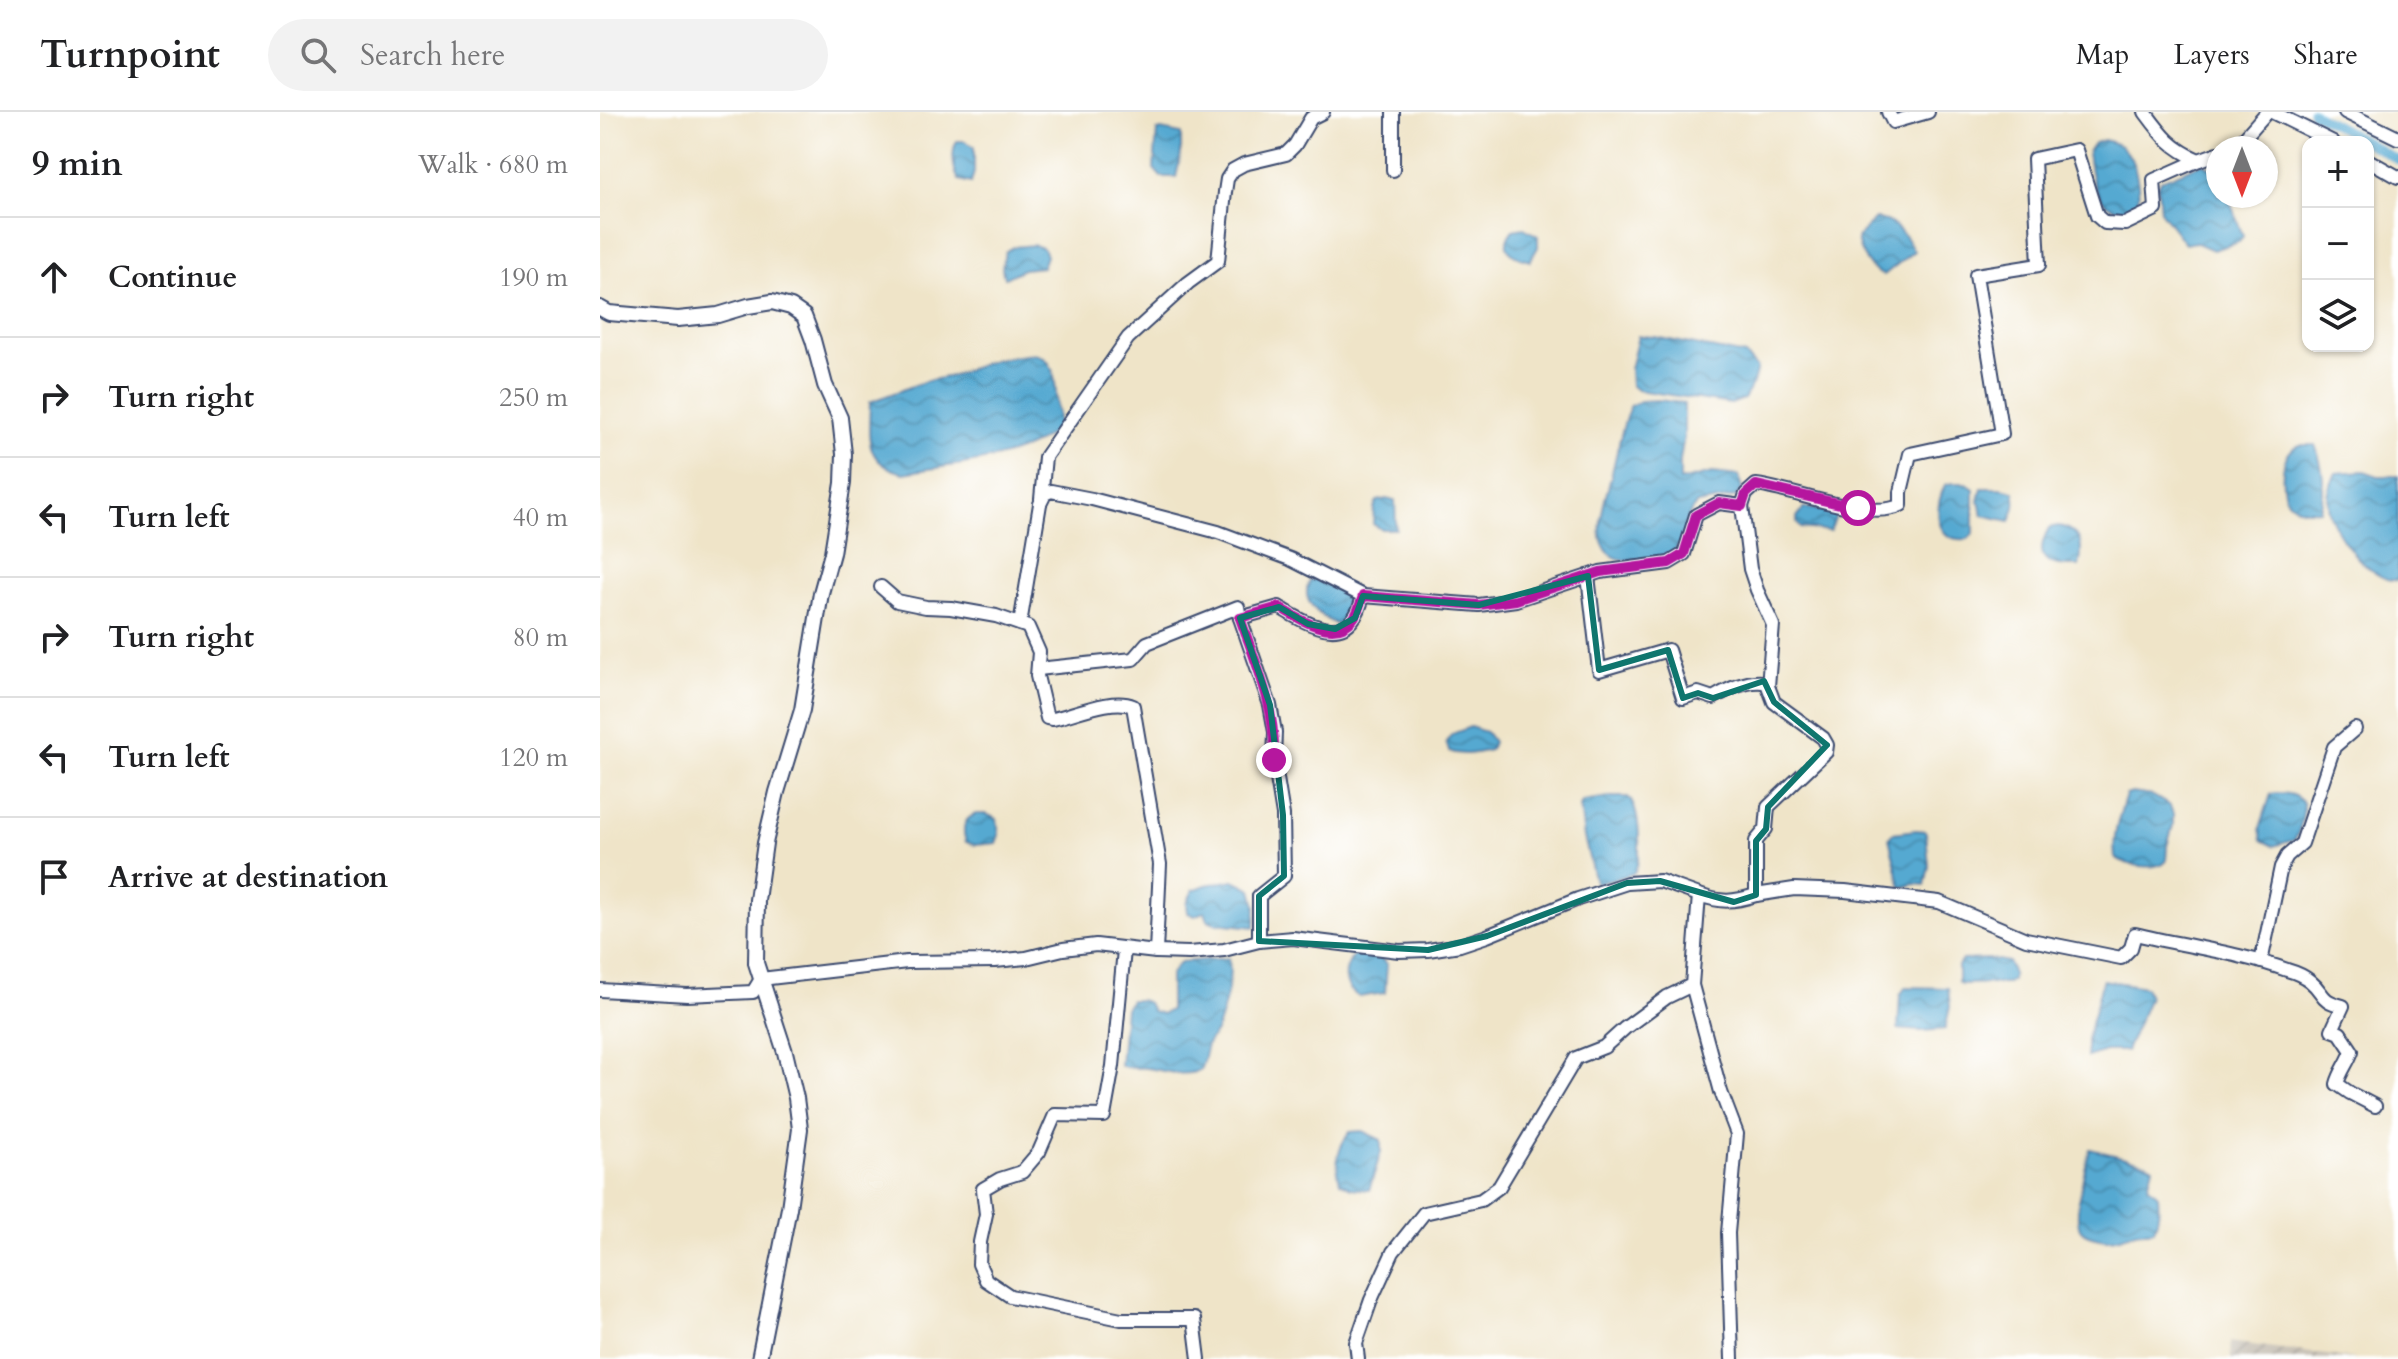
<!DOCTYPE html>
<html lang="en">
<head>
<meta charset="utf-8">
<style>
	body { margin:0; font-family:Cardo,serif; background:#f2f2f2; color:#202124 }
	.controls { position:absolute; right:24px; top:24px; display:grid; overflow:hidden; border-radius:16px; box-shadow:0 2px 6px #0004 }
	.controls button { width:72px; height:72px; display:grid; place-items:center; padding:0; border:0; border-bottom:2px solid #e0e0e0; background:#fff; color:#202124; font:40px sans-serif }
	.compass { position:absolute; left:1606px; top:24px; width:72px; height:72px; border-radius:50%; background:#fff; box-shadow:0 2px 6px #0004; rotate:180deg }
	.stop { position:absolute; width:24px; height:24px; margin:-18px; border:6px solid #b5179e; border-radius:50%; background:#fff }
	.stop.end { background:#b5179e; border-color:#fff; box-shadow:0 2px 8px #0008 }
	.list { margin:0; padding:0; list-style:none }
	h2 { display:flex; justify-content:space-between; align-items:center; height:104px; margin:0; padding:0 32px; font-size:34px }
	h2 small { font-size:26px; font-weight:400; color:#757577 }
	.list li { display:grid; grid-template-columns:52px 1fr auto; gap:24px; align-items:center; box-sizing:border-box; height:120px; padding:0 32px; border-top:2px solid #e0e0e0 }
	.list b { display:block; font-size:30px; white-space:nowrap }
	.list em { font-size:26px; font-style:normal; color:#757577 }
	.icon { flex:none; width:44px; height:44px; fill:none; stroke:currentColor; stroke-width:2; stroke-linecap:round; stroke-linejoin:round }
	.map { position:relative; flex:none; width:1798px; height:1247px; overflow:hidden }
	header { display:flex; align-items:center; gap:48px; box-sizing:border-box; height:112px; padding:0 40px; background:#fff; border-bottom:2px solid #e0e0e0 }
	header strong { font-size:38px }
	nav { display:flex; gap:44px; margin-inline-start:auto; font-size:28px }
	.search { width:560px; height:72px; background:#f2f2f2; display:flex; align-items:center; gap:20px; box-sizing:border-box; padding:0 28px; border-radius:44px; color:#757577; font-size:30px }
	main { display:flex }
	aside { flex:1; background:#fff }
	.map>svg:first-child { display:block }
	.industrial { fill:url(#industrial-furrows) }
	.water { fill:url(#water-waves); stroke:#386c98; stroke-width:2 }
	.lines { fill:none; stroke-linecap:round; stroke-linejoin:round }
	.canal { stroke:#55a9d1; stroke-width:9 }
	.minor-casing { stroke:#3b4a6e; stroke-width:16 }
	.major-casing { stroke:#3b4a6e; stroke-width:18 }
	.minor { stroke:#fff; stroke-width:12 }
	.major { stroke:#fff; stroke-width:14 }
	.route { stroke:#b5179e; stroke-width:10 }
	.marked { fill:none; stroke:#0f766e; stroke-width:6; stroke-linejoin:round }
</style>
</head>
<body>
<header>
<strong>Turnpoint</strong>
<div class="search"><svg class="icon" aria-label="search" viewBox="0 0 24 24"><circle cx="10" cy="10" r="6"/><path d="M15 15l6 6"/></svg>Search here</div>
<nav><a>Map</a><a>Layers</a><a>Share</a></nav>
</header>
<main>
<aside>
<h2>9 min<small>Walk · 680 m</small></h2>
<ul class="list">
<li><svg class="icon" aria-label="ahead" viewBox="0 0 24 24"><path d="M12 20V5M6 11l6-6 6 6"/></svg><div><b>Continue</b></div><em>190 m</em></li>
<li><svg class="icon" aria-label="right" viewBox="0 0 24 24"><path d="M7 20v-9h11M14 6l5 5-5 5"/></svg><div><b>Turn right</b></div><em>250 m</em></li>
<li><svg class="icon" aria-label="left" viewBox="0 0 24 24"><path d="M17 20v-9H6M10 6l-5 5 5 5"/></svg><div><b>Turn left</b></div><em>40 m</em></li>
<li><svg class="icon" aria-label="right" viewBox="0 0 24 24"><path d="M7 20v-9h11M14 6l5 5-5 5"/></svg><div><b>Turn right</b></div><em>80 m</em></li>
<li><svg class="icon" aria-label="left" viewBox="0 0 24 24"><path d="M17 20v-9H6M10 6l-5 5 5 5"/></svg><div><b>Turn left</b></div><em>120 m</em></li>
<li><svg class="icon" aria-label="arrive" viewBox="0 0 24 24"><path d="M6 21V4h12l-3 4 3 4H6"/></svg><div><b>Arrive at destination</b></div></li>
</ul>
</aside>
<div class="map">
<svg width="1798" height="1247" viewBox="0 0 1798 1247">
	<defs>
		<pattern id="industrial-furrows" width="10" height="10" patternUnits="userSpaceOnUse" patternTransform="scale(2)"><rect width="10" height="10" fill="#c9c3b8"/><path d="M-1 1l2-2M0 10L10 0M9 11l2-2" fill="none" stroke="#aca8a1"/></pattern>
		<pattern id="water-waves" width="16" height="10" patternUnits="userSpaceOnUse" patternTransform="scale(2)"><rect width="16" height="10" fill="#55a9d1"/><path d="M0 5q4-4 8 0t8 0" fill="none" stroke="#468aad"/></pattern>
	</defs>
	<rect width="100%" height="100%" fill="#fff"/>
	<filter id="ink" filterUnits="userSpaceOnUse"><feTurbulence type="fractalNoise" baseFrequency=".0125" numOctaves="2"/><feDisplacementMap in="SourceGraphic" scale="16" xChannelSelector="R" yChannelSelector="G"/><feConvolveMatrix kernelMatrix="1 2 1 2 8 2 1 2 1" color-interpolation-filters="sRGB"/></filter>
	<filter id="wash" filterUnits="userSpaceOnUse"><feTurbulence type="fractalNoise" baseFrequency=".006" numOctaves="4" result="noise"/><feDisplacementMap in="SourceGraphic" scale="32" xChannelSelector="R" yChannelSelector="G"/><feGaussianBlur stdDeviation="1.8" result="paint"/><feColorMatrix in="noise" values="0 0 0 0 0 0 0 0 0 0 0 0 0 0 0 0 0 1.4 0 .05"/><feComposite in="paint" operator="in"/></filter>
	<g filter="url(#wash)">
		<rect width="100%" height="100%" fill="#efe4c8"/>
		<polygon class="industrial" points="1630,1230 1757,1247 1631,1247"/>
		<g class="water">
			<polygon points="561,18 581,22 581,42 576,65 561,65 554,57 557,19"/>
			<path d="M1504 28C1510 30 1517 31 1522 35 1537 48 1541 78 1537 96 1497 105 1492 72 1488 40L1494 31Z"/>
			<path d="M357 29H365L374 35V60L371 71 359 68C353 58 351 39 357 29Z"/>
			<path d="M1603 51C1618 59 1618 68 1618 84H1628L1643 124 1639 130 1613 138 1595 130 1585 132 1560 99 1558 74 1561 68Z"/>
			<path d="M1275 107C1293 107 1306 124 1314 139L1284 163C1270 160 1259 140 1257 126Z"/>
			<path d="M924 116 938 124V135L930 149C913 145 898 136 913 118Z"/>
			<path d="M434 133 443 136 446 144 442 155 423 157 405 166C400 158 403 148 406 139L414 135Z"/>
			<polygon points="1038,224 1055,225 1145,243 1157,256 1153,271 1144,287 1131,292 1037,278 1031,273 1030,257"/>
			<path d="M432 242C453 244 455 264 456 282 456 293 459 304 458 315 423 350 351 352 304 361 263 352 269 325 270 290L326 269 352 264 393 248Z"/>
			<path d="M1058 288 1084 291V324L1080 348V369L1112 361 1139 364 1142 378 1135 385 1097 392C1082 405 1088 427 1073 440 1061 450 1046 449 1032 449 983 447 1004 393 1011 365 1017 341 1021 317 1030 294L1041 289Z"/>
			<path d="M1700 333H1715C1723 354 1726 377 1720 398 1710 399 1697 398 1689 390 1680 380 1681 351 1689 341 1692 337 1696 335 1700 333Z"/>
			<path d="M1764 359 1778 364H1798V468C1772 473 1729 417 1728 392 1727 380 1731 371 1736 361Z"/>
			<path d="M1352 371H1366L1374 377V421L1368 427C1334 431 1334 397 1345 373Z"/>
			<path d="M1382 376H1401L1414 379C1417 391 1415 398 1410 409L1382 403 1379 389Z"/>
			<polygon points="786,387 795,389 796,417 781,417 773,412 774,396 777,389"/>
			<polygon points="1204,396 1230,399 1235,402 1235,407 1230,419 1201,416 1197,411 1197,405"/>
			<path d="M1458 414C1481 418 1484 433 1479 454 1450 455 1431 449 1449 416Z"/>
			<path d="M714 467C729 473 743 478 754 490V500L737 513C720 504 699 490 710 469Z"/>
			<path d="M870 615 886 620 893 630 890 638C875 641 863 645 849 639L846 630 852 622Z"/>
			<path d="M1532 681 1553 684 1570 694 1573 702V713L1567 734 1566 749C1555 759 1526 754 1515 745 1512 724 1520 702 1526 683Z"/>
			<path d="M1676 681C1687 681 1696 682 1704 692 1703 703 1701 719 1694 728L1674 734 1662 728 1660 716 1671 682Z"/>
			<path d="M1010 685H1028C1041 698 1042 746 1034 761L999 771 995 770 984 725 980 693 983 689Z"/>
			<path d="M376 702H386L397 707 399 723 396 731 375 733 366 730C362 717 363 707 376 702Z"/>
			<polygon points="1316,718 1325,719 1326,721 1329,754 1325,773 1315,772 1301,776 1289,726 1293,721"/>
			<polygon points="634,768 652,777 656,794 655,815 615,811 608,808 605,799 595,804 588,801 587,791 593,778 606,773"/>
			<path d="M754 843 779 845 787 852 785 881 759 885C742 874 742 859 754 843Z"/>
			<path d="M628 846C634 863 623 900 617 917 615 923 609 927 607 933 604 942 604 950 600 958 583 966 563 958 546 956 536 955 529 958 520 953L525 896 531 888C543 888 548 888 552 899L562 902 570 898V863L580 850Z"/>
			<polygon points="1390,847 1408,850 1412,860 1412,868 1407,871 1361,872 1358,870 1358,854 1362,848"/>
			<polygon points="1503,868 1545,875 1549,885 1526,939 1505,939 1487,945 1487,927"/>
			<polygon points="1306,875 1348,876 1350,895 1345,917 1322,919 1298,917 1300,883"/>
			<path d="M762 1019 781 1028V1040L769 1078 751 1076 740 1070C735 1051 737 1036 750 1020Z"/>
			<path d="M1490 1037 1546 1051 1553 1055 1548 1074 1558 1083C1559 1096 1559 1105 1554 1118 1547 1120 1542 1118 1535 1120 1524 1123 1517 1128 1505 1127 1498 1126 1486 1124 1481 1118 1472 1106 1486 1052 1490 1037Z"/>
		</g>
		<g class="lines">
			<g class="canal">
				<polyline points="1712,0 1767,30"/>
				<polyline points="1768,31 1798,48"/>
			</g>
		</g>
	</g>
	<g filter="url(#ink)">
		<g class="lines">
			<defs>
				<g id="minor">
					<polyline points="1288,0 1293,10 1328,0"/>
					<path d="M1545 0C1562 23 1571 36 1599 48L1618 41"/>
					<polyline points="1672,0 1733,30"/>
					<polyline points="1745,0 1798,26"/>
					<polyline points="1632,36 1637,34 1667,0"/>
					<polyline points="1768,48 1798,65"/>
					<polyline points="793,58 793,0"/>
					<polyline points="441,387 445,345 528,226 588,171 618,149 625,80 627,67 633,58 644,52 686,42 695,33 711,6 723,0"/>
					<path d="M1142 394 1146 382 1156 373C1192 377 1269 410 1301 393V380L1310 342 1402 322 1376 163 1439 153 1434 47 1476 38 1497 104 1505 111 1525 112 1556 97 1554 68 1599 48"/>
					<path d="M988 464 999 558 1068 538 1083 586 1098 581 1113 586C1128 577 1151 566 1168 571"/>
					<path d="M281 475 297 489 326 495 351 496 396 504 428 515 439 540 437 564 447 606 453 607C475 602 513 585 533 594L560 752 556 840"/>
					<path d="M420 512 440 392 445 382 451 379 492 387 618 420 690 447 763 484 879 493 916 488 1000 460 1069 451 1084 442 1096 403 1119 391 1142 394 1150 457 1157 478 1173 513 1168 574 1174 590 1223 626 1227 633 1226 640 1168 695 1166 717 1156 729V783C1133 790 1122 791 1099 783L1092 873 1067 885 1025 916 1004 935 976 946 899 1075 881 1088 824 1101 793 1140 771 1188 756 1231 758 1247"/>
					<polyline points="438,557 533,547 547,531 638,495 640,506"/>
					<path d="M1156 783 1194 777 1245 779 1339 790 1426 827 1521 846 1531 836 1535 822C1584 834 1641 841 1687 858 1694 860 1704 864 1710 869 1726 882 1718 888 1743 894L1732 918 1740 921 1752 939C1748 951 1740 960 1737 972L1750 981 1775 994"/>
					<path d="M659 829V784L684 764 683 703 674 648 675 620 670 593 640 506 679 495C697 506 735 531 753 507 758 501 761 492 763 484"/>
					<polyline points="524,838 513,954 504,1004 455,1003 439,1040 422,1060 400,1067 383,1077 386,1102 380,1130 379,1152 386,1168 410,1184 521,1207 594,1207 599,1247"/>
					<polyline points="1661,850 1681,755 1687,744 1702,731 1734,635 1755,617"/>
					<polyline points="1092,873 1121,980 1137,1022 1128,1121 1132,1247"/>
					<polyline points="0,878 87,883 153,880 161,867 307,850 395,849 426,846 463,837 496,833 556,840 589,841 624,838 659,829 693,826 799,839 828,838 860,833 887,824 978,787 1027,771 1060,769 1099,783"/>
				</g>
				<polyline id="major" points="0,196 9,201 78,207 118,203 148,194 172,190 191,195 204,204 213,228 225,273 240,306 244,342 243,371 232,441 221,481 202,598 177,680 165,731 157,788 156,851 185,940 196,986 200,1017 189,1096 159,1247"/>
			</defs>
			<use href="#minor" class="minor-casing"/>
			<use href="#major" class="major-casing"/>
			<use href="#minor" class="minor"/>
			<use href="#major" class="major"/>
		</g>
	</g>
	<g class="lines" filter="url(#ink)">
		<path class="route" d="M674 648C676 595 657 555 640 506L679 495C697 506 735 531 753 507 758 501 760 492 763 484L879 493 916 488 1000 460 1069 451 1084 442 1096 403 1119 391 1142 394 1146 382 1156 373 1258 396"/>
	</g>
	<path class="marked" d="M988 464 999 558 1068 538 1083 586 1098 581 1113 586 1164 569 1174 590 1227 633 1168 695 1166 717 1156 729V783L1134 790 1060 769 1027 771 887 824 828 838 659 829V784L684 764 683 703 670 593 640 506 679 495 708 512 735 517 755 506 763 484 879 493Z"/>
</svg>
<div class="controls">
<button>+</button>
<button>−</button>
<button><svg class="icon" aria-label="layers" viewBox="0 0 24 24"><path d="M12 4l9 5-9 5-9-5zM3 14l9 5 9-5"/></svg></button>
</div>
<svg class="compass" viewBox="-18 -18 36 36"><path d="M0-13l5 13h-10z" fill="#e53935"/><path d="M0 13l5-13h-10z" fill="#757577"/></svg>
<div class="stop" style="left:1258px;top:396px"></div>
<div class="stop end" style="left:674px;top:648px"></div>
</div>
</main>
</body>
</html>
